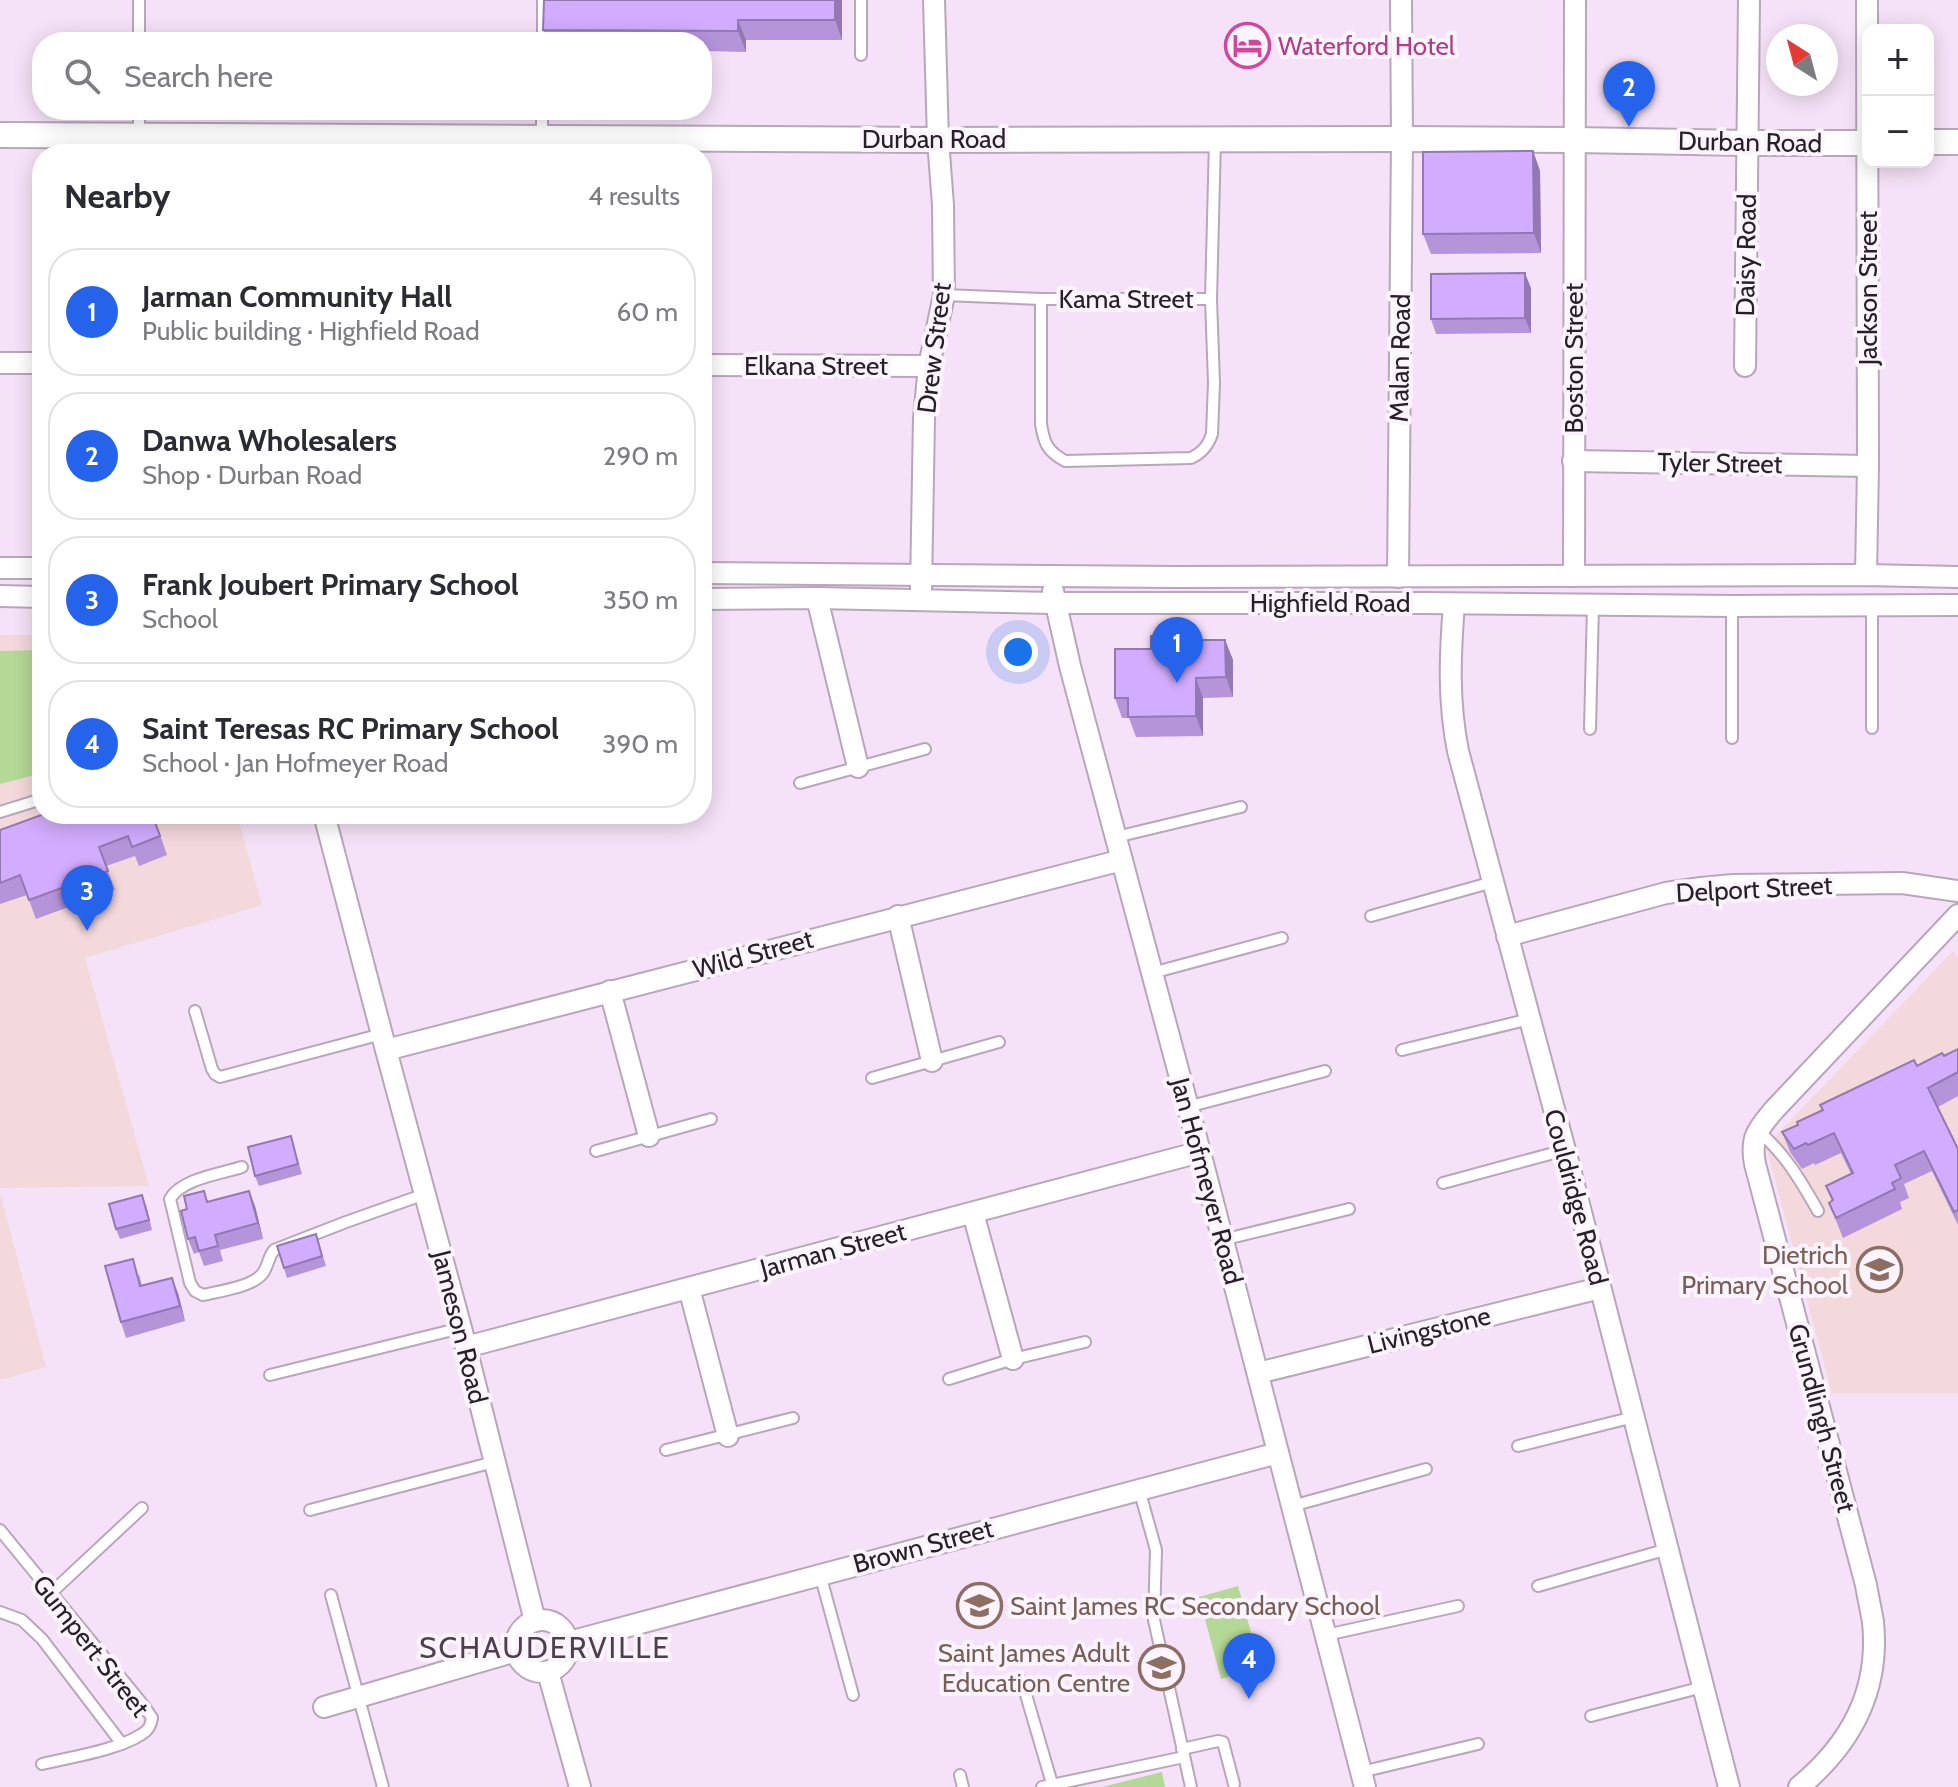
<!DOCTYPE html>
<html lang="en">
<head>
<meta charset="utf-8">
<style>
	body { margin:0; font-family:Cabin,sans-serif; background:#f2f2f3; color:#2b2b33 }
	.controls { position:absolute; right:24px; top:24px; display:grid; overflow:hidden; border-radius:16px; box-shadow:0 4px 20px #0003 }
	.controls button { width:72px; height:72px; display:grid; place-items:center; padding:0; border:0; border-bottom:2px solid #e1e1e2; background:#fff; color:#2b2b33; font:40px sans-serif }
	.compass { position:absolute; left:1766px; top:24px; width:72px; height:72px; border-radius:50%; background:#fff; box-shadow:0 4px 20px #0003; rotate:324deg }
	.you { position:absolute; left:1018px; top:652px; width:28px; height:28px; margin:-20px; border:6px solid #fff; border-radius:50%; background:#1a73e8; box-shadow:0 0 0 12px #1a73e833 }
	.badge { display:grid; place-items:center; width:52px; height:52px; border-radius:50%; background:#2563eb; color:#fff; font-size:26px; font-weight:700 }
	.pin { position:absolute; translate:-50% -66px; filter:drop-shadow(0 2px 4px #0008) }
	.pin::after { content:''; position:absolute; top:42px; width:28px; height:24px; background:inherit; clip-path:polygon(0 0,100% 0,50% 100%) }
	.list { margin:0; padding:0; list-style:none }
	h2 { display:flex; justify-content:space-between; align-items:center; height:104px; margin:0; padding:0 32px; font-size:34px }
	h2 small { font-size:26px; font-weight:400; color:#7c7c81 }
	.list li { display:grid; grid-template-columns:52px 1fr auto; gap:24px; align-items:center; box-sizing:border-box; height:128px; margin:0 16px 16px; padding:0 16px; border:2px solid #e1e1e2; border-radius:32px }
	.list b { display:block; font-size:30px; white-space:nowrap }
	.list p { margin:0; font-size:26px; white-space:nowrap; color:#7c7c81 }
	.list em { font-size:26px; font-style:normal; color:#7c7c81 }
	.icon { flex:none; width:44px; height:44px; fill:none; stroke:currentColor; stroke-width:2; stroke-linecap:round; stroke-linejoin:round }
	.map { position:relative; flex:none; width:1958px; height:1787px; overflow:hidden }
	.search { position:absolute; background:#fff; box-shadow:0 4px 20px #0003; left:32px; top:32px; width:680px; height:88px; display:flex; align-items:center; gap:20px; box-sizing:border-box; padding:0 28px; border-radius:32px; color:#7c7c81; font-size:30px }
	.panel { position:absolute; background:#fff; box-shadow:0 4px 20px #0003; left:32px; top:144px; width:680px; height:680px; border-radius:32px }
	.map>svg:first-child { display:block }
	.education { fill:#f3d8dc }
	.green { fill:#b4d895 }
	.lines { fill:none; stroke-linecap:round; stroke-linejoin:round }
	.service-casing { stroke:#b8a6ba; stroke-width:14 }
	.minor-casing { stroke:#b8a6ba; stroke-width:24 }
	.tertiary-casing { stroke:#b8a6ba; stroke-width:28 }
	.service { stroke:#fff; stroke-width:10 }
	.minor { stroke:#fff; stroke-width:20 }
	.tertiary { stroke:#fff; stroke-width:24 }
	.wall { fill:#b594da }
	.shaded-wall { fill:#9378b2 }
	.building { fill:#d2acfe; stroke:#9378b2; stroke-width:2 }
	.labels { text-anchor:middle; stroke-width:8; stroke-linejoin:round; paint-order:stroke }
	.hotel-label { font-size:26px; fill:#b23c85; stroke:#fcf4fd; text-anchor:start }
	.street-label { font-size:26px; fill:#272028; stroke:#fcf4fd }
	.education-label { font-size:26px; fill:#785e54; stroke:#fcf4fd; text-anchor:end }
	.quarter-label { font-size:30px; letter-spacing:2px; fill:#4e3e4f; stroke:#fcf4fd }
</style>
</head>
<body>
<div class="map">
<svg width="1958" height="1787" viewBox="0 0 1958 1787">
	<rect width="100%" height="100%" fill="#f6e2f8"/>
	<g class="education">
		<polygon points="0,635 42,635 42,814 237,814 262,905 85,958 149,1186 0,1188"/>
		<polygon points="1953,951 1958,959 1958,1393 1832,1393 1766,1146"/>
		<polygon points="0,1193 46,1367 0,1380"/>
	</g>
	<g class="green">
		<polygon points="42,650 42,773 0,784 0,651"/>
		<polygon points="1238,1586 1261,1668 1221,1679 1199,1597"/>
		<polygon points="1162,1772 1165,1787 1102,1787"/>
	</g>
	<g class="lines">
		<defs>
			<g id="service">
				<polyline points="861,0 861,55"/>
				<polyline points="139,42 139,0"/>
				<polyline points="543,42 543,0"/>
				<polyline points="139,136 139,110"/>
				<polyline points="542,138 542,110"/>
				<polyline points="944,295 1041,299 1211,299"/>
				<path d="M1041 299V424C1044 443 1047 451 1065 461L1191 458C1202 453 1208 446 1212 434L1214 383 1211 299 1215 140"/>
				<polyline points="1872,728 1872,605"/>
				<polyline points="1590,729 1593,605"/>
				<polyline points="1732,738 1732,606"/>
				<polyline points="800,783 925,749"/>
				<polyline points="0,812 42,799"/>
				<polyline points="1116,837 1241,807"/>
				<polyline points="1371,916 1493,882"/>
				<polyline points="1152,973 1282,938"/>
				<polyline points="195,1011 212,1069 215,1074 220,1077 382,1034"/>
				<polyline points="1402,1050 1530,1019"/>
				<polyline points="872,1078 999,1042"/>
				<polyline points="1187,1107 1325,1071"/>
				<path d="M1757 1130C1784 1152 1801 1181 1818 1211"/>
				<polyline points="596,1151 711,1119"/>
				<path d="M242 1167C220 1174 181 1179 170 1199L190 1283 195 1291 203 1295C219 1291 253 1287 263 1273 268 1266 268 1258 274 1250L346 1222 425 1194"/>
				<polyline points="1443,1183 1565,1150"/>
				<polyline points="1222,1240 1349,1209"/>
				<polyline points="270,1375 461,1328"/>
				<polyline points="949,1379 1013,1359 1085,1342"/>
				<polyline points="1518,1446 1634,1417"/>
				<polyline points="666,1450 793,1418"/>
				<polyline points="1139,1489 1156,1550 1154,1620 1191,1787"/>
				<polyline points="1292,1506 1426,1469"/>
				<polyline points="310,1510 494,1462"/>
				<path d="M0 1530 144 1706 152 1718C151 1725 149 1730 142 1734 118 1750 71 1757 42 1764"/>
				<polyline points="820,1574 853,1695"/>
				<polyline points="1538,1586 1668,1549"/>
				<polyline points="51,1593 142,1508"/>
				<polyline points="331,1595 383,1787"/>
				<polyline points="0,1612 22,1620 42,1639 122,1744"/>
				<polyline points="1326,1635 1458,1606"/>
				<polyline points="1022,1681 1053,1787"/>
				<polyline points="1591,1716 1703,1687"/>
				<polyline points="1182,1749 1218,1741 1223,1742 1234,1784"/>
				<polyline points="1361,1772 1478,1744"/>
				<polyline points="960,1775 963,1787"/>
				<polyline points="1042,1787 1184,1757"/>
			</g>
			<g id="minor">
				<polyline points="0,363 42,363"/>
				<polyline points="702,365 929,366"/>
				<polyline points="1745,366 1749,0"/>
				<polyline points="1573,461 1868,466"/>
				<polyline points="0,568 42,568"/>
				<polyline points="702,573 1176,577 1866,575 1958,577"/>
				<polyline points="1866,575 1868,466 1867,0"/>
				<polyline points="1574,576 1575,0"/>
				<polyline points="1398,577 1402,139 1401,0"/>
				<polyline points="921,589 924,418 929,366 944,295 943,205 938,140 934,0"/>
				<polyline points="1053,591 1070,666 1200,1152 1365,1787"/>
				<polyline points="0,596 42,597"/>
				<polyline points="817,598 858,767"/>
				<polyline points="702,599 817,598 1055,603 1425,603 1732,606 1958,605"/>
				<path d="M1454 604C1450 654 1448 701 1458 751L1565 1150 1729 1787"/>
				<polyline points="324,814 386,1050 461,1328 535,1621"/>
				<polyline points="898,916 932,1061"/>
				<polyline points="1507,936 1666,893 1701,888 1733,885 1902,883 1958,891"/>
				<polyline points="610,991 649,1136"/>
				<polyline points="386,1050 1122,860"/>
				<polyline points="973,1213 1013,1359"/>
				<polyline points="689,1288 728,1436"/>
				<polyline points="466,1347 1200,1152"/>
				<polyline points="1258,1373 1600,1288"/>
				<circle cx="542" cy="1646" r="26"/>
				<polyline points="569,1642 1278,1453"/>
				<polyline points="548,1672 580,1787"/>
				<polyline points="324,1707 516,1651"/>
				<path d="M1799 1787C1851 1744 1880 1691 1873 1622 1871 1610 1868 1597 1866 1585L1755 1164C1750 1137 1758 1129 1774 1110L1958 915"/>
			</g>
			<g id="tertiary">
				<polyline points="0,135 938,140 1402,139 1576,140 1748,143 1868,143"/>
				<polyline points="1928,142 1958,142"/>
			</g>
		</defs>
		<use href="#service" class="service-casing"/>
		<use href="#minor" class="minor-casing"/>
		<use href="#tertiary" class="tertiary-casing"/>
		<use href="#service" class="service"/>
		<use href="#minor" class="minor"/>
		<use href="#tertiary" class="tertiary"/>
	</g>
	<g class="wall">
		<polygon points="842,0 842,40 746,40 746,52 702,51 702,42 547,42 543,30"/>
		<polygon points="1533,151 1540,171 1541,253 1431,254 1423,234"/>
		<polygon points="1531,288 1531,333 1436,334 1431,319"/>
		<polygon points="1189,640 1225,640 1233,660 1233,697 1203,698 1203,736 1136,737 1129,718 1122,718 1115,698 1151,649"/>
		<polygon points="44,814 170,814 155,820 167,855 139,866 135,856 106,866 115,890 36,919 27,895 0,904 0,830"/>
		<polygon points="1958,1049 1958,1096 1938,1107 1958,1149 1958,1225 1932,1171 1904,1184 1909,1198 1900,1202 1902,1209 1843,1238 1829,1203 1832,1201 1826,1186 1851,1174 1841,1153 1815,1165 1814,1163 1802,1169 1790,1152 1782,1132 1798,1125 1822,1110 1820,1105"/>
		<polygon points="294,1146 302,1174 259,1186 255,1176"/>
		<polygon points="204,1191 208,1202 255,1206 263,1239 220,1250 223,1261 204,1266 199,1252 194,1254 188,1239 187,1209"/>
		<polygon points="146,1205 152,1230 120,1239 116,1229"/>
		<polygon points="316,1234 326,1266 287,1278 284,1268"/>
		<polygon points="139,1274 142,1286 178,1293 185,1321 126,1338 121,1322"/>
	</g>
	<g class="shaded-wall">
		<polygon points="835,0 842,0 842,40 835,20"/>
		<polygon points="738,20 746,40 746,52 738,31"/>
		<polygon points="1533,151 1540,171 1541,253 1534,233"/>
		<polygon points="1525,273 1531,288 1531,333 1525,318"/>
		<polygon points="1225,640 1233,660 1233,697 1226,677"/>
		<polygon points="1196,678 1203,698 1203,736 1196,716"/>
		<polygon points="249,1191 255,1206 263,1239 258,1223"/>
		<polygon points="172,1278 178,1293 185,1321 180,1306"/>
	</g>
	<g class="building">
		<polygon points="544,0 835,0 835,20 738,20 738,31 543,30"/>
		<polygon points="1533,151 1534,233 1423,234 1423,152"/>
		<polygon points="1525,273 1525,318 1431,319 1431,274"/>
		<polygon points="1151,636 1187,636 1187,640 1225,640 1226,677 1196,678 1196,716 1128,717 1128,698 1115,698 1115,649 1151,649"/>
		<polygon points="44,814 152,814 160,836 132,847 128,836 99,847 108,871 29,900 20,875 0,883 0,830"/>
		<polygon points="1958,1049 1958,1072 1928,1088 1958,1149 1958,1210 1954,1212 1924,1151 1895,1165 1901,1178 1892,1183 1895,1189 1836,1218 1829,1203 1833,1200 1826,1186 1853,1173 1834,1133 1808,1145 1806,1143 1794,1149 1782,1132 1798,1125 1797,1122 1823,1110 1820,1105 1914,1060 1917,1066 1942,1053 1944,1056"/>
		<polygon points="291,1136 298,1164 255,1176 248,1147"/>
		<polygon points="204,1191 207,1202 249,1191 258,1223 215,1235 218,1246 199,1251 195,1237 188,1239 181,1211 187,1209 184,1196"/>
		<polygon points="142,1195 149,1220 116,1229 109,1204"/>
		<polygon points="316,1234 322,1256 284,1268 277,1246"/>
		<polygon points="133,1259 140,1286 172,1278 180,1306 121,1322 105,1266"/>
	</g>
	<defs>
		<symbol id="hotel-ring" viewBox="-11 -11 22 22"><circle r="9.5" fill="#fcf4fd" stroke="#d1479c" stroke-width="1.5"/><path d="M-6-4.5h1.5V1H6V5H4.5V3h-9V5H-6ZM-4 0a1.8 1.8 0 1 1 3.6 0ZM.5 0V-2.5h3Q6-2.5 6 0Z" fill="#d1479c"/></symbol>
		<symbol id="school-ring" viewBox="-11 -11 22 22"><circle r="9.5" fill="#fcf4fd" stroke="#8d6e63" stroke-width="1.5"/><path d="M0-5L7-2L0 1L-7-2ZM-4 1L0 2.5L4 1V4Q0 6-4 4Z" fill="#8d6e63"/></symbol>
		<symbol id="university-ring" viewBox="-11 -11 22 22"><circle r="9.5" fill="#fcf4fd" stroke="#8d6e63" stroke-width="1.5"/><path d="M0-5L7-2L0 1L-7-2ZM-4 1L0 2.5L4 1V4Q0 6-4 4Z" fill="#8d6e63"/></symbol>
	</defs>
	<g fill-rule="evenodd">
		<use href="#hotel-ring" x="1222" y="20" width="51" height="51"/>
		<use href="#school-ring" x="1854" y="1244" width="51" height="51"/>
		<use href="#school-ring" x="954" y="1580" width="51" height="51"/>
		<use href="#university-ring" x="1136" y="1642" width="51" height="51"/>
	</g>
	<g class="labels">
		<g class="hotel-label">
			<text x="1278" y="55">Waterford Hotel</text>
		</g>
		<g class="street-label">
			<text x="934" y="148">Durban Road</text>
			<text transform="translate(1750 142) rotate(1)" y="9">Durban Road</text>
			<text transform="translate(1746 255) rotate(-89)" y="9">Daisy Road</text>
			<text transform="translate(1868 288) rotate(-90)" y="9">Jackson Street</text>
			<text x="1126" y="308">Kama Street</text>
			<text transform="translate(934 348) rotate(-83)" y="9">Drew Street</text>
			<text transform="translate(1400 358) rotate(-89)" y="9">Malan Road</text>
			<text transform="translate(1574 358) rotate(-90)" y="9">Boston Street</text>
			<text x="816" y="375">Elkana Street</text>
			<text transform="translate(1720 463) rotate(1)" y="9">Tyler Street</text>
			<text x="1330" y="612">Highfield Road</text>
			<text transform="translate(1754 889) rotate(-3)" y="9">Delport Street</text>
			<text transform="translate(753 954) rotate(-15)" y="9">Wild Street</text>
			<text transform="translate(1207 1181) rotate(75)" y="9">Jan Hofmeyer Road</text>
			<text transform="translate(1576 1197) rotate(75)" y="9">Couldridge Road</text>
			<text transform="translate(833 1250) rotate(-15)" y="9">Jarman Street</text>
			<text transform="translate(460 1327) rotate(76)" y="9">Jameson Road</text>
			<text transform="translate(1429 1330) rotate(-14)" y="9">Livingstone</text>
			<text transform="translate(1822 1418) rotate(75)" y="9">Grundlingh Street</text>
			<text transform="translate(923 1546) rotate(-15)" y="9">Brown Street</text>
			<text transform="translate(91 1646) rotate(52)" y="9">Gumpert Street</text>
		</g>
		<g class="education-label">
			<text x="1848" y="1264">Dietrich<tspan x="1848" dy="30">Primary School</tspan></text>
			<text x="1010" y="1615" text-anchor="start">Saint James RC Secondary School</text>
			<text x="1130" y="1662">Saint James Adult<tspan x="1130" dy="30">Education Centre</tspan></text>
		</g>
		<g class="quarter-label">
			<text x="545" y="1658">SCHAUDERVILLE</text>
		</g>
	</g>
</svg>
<div class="controls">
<button>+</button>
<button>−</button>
</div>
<svg class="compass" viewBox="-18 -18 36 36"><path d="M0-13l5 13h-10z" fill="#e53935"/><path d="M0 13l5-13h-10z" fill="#7c7c81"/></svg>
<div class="you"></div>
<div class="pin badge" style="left:1177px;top:683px">1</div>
<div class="pin badge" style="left:1629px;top:127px">2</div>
<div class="pin badge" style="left:87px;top:931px">3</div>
<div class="pin badge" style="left:1249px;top:1699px">4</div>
<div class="search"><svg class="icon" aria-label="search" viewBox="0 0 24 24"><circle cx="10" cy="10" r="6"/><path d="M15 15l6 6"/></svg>Search here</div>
<section class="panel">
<h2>Nearby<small>4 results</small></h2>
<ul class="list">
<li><span class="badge">1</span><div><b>Jarman Community Hall</b><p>Public building · Highfield Road</p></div><em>60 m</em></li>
<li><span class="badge">2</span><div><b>Danwa Wholesalers</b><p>Shop · Durban Road</p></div><em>290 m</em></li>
<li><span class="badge">3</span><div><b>Frank Joubert Primary School</b><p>School</p></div><em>350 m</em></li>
<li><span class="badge">4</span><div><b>Saint Teresas RC Primary School</b><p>School · Jan Hofmeyer Road</p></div><em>390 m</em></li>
</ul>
</section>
</div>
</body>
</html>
